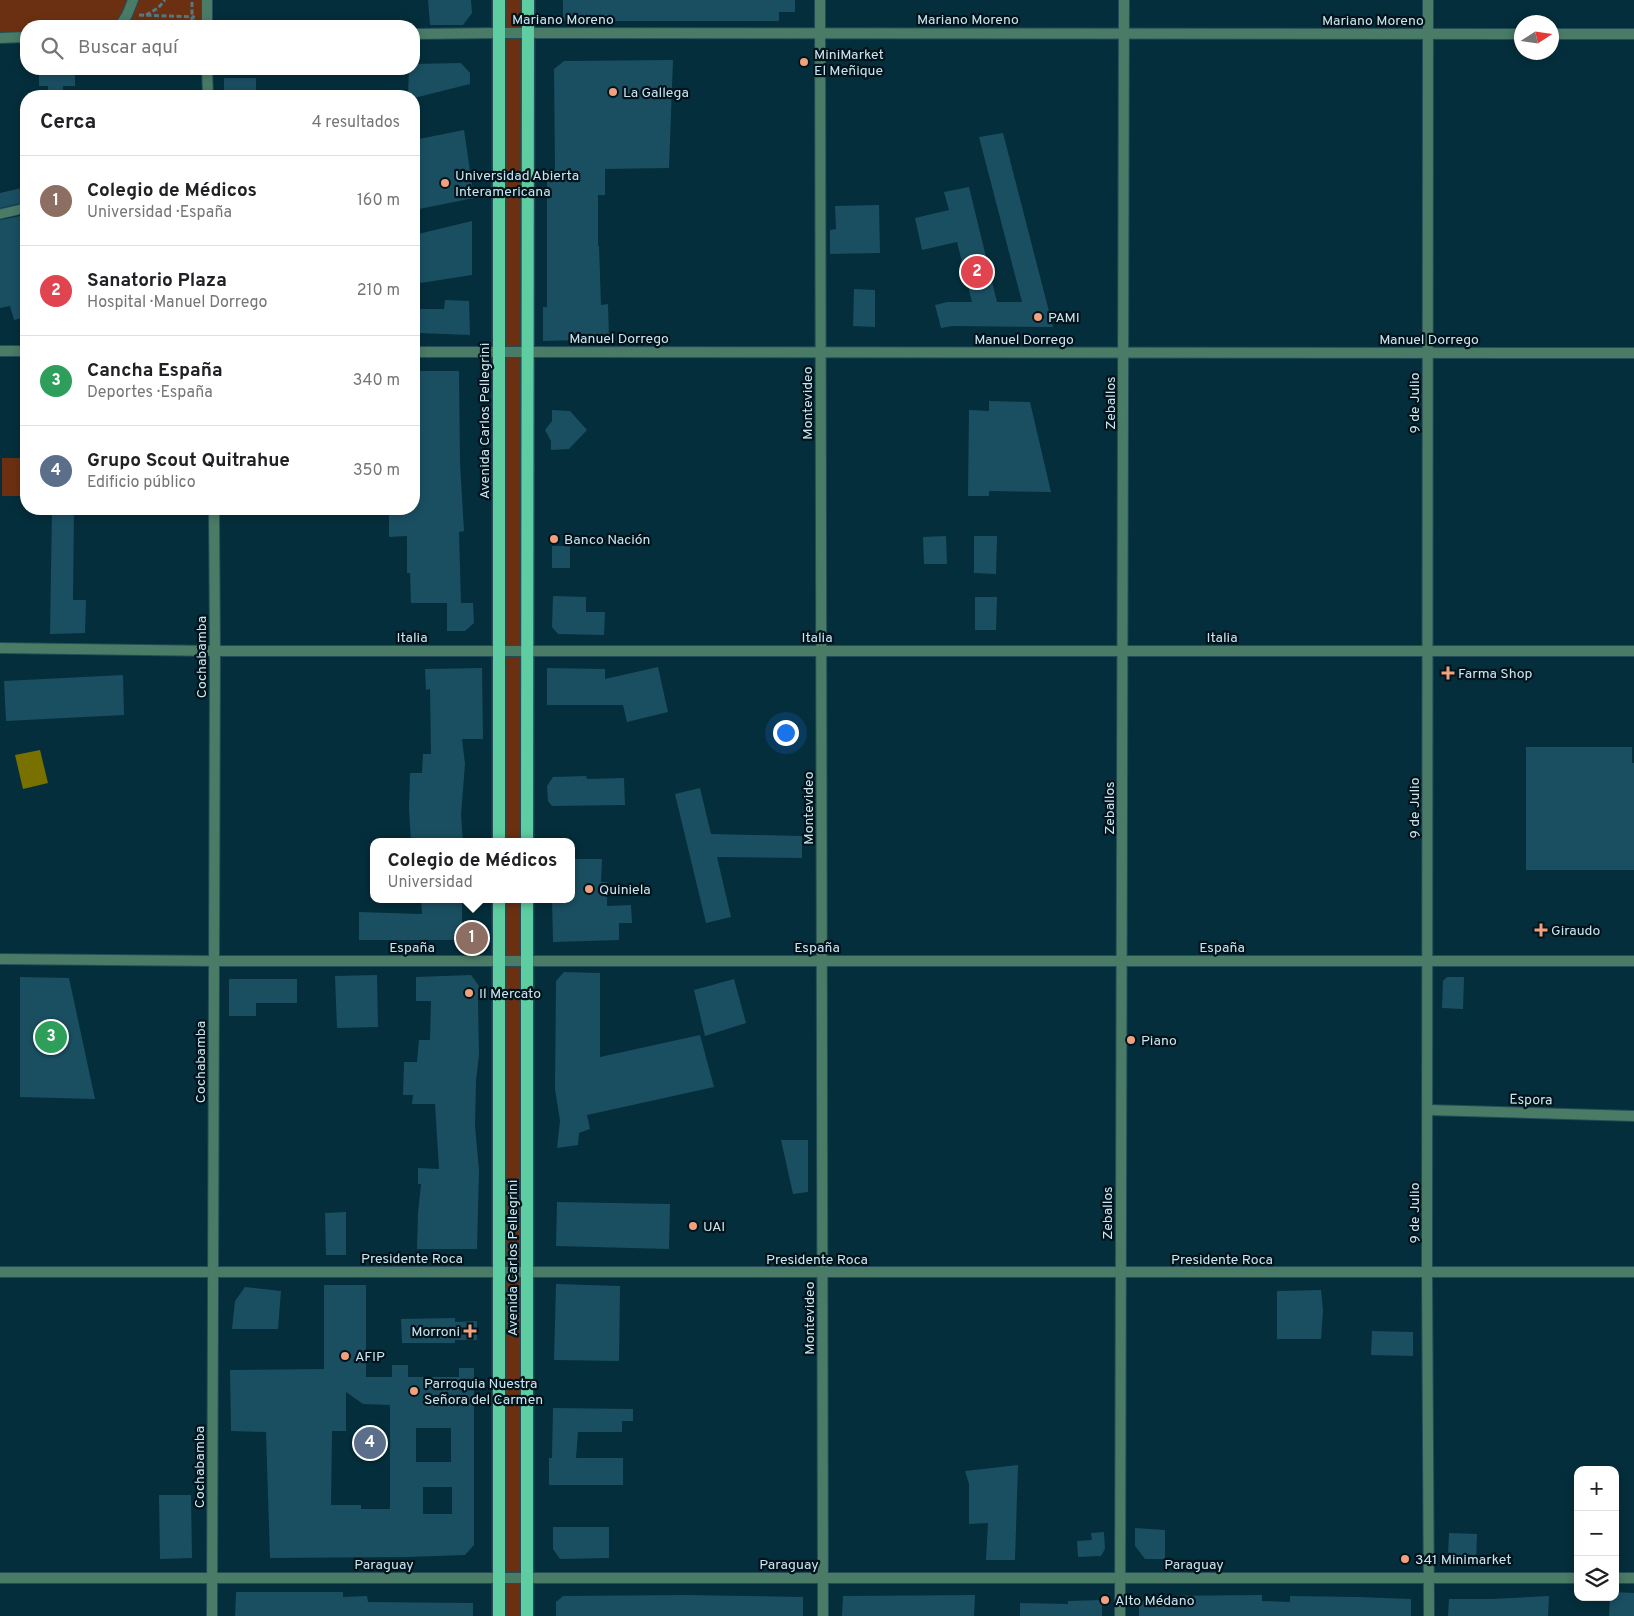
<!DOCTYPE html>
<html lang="es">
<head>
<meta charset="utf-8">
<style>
	body { margin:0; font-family:Overpass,sans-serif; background:#f2f2f2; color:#202124 }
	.controls { position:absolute; right:15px; bottom:15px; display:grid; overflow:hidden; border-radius:10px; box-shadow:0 2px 8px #0003 }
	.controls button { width:45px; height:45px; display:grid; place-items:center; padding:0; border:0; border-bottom:1px solid #e0e0e0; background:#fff; color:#202124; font:25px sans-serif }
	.compass { position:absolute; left:1514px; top:15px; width:45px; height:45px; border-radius:50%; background:#fff; box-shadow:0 2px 8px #0003; rotate:78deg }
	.you { position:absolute; left:785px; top:732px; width:18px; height:18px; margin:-12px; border:4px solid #fff; border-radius:50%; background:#1a73e8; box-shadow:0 0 0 8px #1a73e833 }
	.badge { display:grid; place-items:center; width:32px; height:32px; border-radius:50%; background:#111827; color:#fff; font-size:16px; font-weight:700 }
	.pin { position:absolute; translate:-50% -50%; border:2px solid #fff; box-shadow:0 1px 5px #0006 }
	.popup { position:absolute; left:370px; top:838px; width:205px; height:65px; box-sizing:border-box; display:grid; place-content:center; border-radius:10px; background:#fff; filter:drop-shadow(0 1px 4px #0005); font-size:16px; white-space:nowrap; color:#757577 }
	.popup b { font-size:19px; color:#202124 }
	.popup::after { content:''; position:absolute; left:50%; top:100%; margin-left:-10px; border:10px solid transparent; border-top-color:#fff }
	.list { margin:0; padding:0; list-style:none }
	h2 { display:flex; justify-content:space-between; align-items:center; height:65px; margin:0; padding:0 20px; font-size:21px }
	h2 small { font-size:16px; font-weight:400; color:#757577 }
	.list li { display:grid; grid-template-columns:32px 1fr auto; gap:15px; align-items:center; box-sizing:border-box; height:90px; padding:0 20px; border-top:1px solid #e0e0e0 }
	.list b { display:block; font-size:19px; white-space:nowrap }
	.list p { margin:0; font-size:16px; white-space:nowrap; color:#757577 }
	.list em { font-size:16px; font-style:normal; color:#757577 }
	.icon { flex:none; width:28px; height:28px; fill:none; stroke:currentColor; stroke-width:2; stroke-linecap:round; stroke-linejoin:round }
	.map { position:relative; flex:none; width:1634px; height:1616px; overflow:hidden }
	.search { position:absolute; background:#fff; box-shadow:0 2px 8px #0003; left:20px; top:20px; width:400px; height:55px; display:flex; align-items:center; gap:12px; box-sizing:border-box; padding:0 18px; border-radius:20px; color:#757577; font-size:19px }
	.panel { position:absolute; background:#fff; box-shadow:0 2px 8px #0003; left:20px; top:90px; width:400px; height:425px; border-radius:20px }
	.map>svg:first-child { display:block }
	.green { fill:#6b3012 }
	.water { fill:#787100 }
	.building { fill:#1a4f61; fill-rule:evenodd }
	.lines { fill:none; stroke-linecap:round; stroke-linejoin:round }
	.lane-casing { stroke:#244b58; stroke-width:11 }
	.street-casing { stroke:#244b58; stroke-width:12 }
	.primary-casing { stroke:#244b58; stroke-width:15 }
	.path { stroke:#557985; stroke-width:3; stroke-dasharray:5 2.5; stroke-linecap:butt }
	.lane { stroke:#497b66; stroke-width:9 }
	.street { stroke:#497b66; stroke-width:10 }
	.primary { stroke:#5ecea2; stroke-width:12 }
	.poi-dot { fill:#f1a17d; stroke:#01141c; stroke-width:2 }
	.labels { text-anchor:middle; stroke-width:4.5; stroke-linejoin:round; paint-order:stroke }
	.street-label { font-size:14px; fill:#cbe5f0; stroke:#01141c }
	.poi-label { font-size:14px; fill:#cbe5f0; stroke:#01141c; text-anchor:start }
</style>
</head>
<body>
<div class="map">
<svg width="1634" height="1616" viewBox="0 0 1634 1616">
	<rect width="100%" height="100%" fill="#042e3b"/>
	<g class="green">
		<polygon points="0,0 207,0 207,26 26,26 26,37 0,38"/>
		<polygon points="499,0 528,0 527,842 499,842"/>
		<rect x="2" y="458" width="24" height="38"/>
		<rect x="499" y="899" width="28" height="717"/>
	</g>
	<polygon class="water" points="40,750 48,783 23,789 15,755"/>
	<g class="building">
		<polygon points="428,0 471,0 472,13 463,25 430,25"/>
		<polygon points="563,0 795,0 795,12 779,12 779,21 563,21"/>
		<polygon points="673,60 669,168 605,169 605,195 598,195 598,246 599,246 601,305 608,304 609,338 579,338 579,340 543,341 543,307 547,307 547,170 555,170 554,69 564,61"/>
		<polygon points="461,63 470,73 470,84 414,98 414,96 408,96 409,69 414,69 414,64"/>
		<polygon points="39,70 75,70 75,86 63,86 63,96 48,96 48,86 39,86"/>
		<rect x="224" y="78" width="32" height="18"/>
		<polygon points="464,130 474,198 414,210 414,193 420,192 414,160 414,140"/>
		<polygon points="1003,133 1053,327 953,326 941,328 935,305 947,302 972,302 957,242 922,250 915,218 949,210 944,192 969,187 997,302 1022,302 979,137"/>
		<polygon points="26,187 26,202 0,208 0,193"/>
		<polygon points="879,205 880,253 830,254 830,230 836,229 835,206"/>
		<polygon points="20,216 26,243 26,317 14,320 10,306 0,308 0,220"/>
		<polygon points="472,221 472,275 414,284 414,235"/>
		<polygon points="854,289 875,290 875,327 853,326"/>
		<polygon points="445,300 469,301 470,335 418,333 414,319 414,309 444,309"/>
		<polygon points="414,371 459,371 460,463 464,531 459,532 461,603 473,603 474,623 465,631 447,631 447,603 411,603 410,573 407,573 407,536 389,537 389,516 391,509 414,509"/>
		<polygon points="989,401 1030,402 1051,492 989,491 989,496 968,496 969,410 989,411"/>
		<polygon points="552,410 570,411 587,430 569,449 551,450 551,441 545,430 552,421"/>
		<polygon points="52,509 74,509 73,600 86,600 85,633 50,634"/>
		<polygon points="946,536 947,564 924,564 923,537"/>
		<polygon points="974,536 997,536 996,574 974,573"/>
		<rect x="552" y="546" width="18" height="22"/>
		<polygon points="553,596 586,597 586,612 605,612 604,635 558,634 552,627"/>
		<polygon points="975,597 997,597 996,630 975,630"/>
		<polygon points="658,667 668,712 627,722 623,705 547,705 547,668 605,669 605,679"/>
		<polygon points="482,668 483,739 462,739 465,764 461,815 463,842 411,842 409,808 410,773 422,773 423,754 431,754 430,689 426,690 425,669"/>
		<polygon points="123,675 124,715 6,721 4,681"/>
		<polygon points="1526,747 1632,747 1632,763 1634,763 1634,870 1526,870"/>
		<polygon points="586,776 587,779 624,778 625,805 552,806 548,801 547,786 553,777"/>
		<polygon points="700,788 711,834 802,836 802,858 717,857 731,917 706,923 675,794"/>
		<polygon points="571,859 602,859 601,882 607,882 607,906 631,905 632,923 619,923 619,940 553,942 552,899 571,899"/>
		<polygon points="421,899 462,899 462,940 359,940 359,912 422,914"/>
		<polygon points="564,972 600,973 600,1057 700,1035 714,1087 587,1115 590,1129 579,1133 578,1145 557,1148 560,1121 555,1089 556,981"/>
		<polygon points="377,975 378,1027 337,1028 335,976"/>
		<polygon points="471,975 479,986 478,1002 479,1055 476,1081 475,1126 479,1170 477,1249 417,1249 418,1213 421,1184 418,1184 418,1168 439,1169 435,1104 412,1104 413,1095 403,1095 404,1062 417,1062 419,1040 430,1040 431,1001 416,1001 416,977"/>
		<polygon points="20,977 69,978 95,1099 20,1097"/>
		<polygon points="1447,977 1464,977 1463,1009 1442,1008 1443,981"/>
		<polygon points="229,979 297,979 297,1003 256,1003 256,1016 229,1016"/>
		<polygon points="734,979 746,1023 705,1036 694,990"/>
		<polygon points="781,1140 808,1140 808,1192 793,1194"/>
		<polygon points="557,1202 670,1204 669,1249 556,1246"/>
		<polygon points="346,1212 346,1255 326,1255 325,1213"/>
		<polygon points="556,1284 620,1286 619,1361 554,1360"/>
		<path d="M324 1285H366V1377H392V1365H408V1377H459V1368H474V1545L465 1555 407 1557 270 1558 266 1432 231 1431 230 1370 324 1369ZM346 1392 363 1404 390 1405V1509H361V1505H331L332 1431H346ZM416 1428H451V1462H416ZM423 1487H452V1514H423Z"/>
		<polygon points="245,1287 281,1291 278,1329 232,1329 235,1301"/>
		<polygon points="1321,1290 1323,1310 1321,1339 1277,1339 1277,1291"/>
		<polygon points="455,1318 455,1322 477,1321 477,1340 455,1340 455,1343 402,1343 401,1319"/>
		<polygon points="1372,1331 1413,1332 1413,1356 1371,1355"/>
		<polygon points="553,1408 633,1409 633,1421 622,1421 622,1432 578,1432 576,1458 623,1458 623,1485 549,1485 549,1458 552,1458"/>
		<polygon points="1018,1465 1015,1560 986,1560 988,1523 969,1524 969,1484 965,1471"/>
		<polygon points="159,1495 191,1495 192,1558 160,1559"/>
		<polygon points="553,1527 609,1527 609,1558 560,1559 553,1549"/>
		<polygon points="1135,1528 1165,1530 1165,1559 1145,1559 1135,1546"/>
		<polygon points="1104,1532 1105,1549 1101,1556 1078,1557 1077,1541 1092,1540 1091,1533"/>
		<polygon points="1449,1533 1477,1534 1476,1563 1452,1562 1448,1555"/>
		<polygon points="236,1592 343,1592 343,1597 367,1596 368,1602 473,1603 473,1616 235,1616"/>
		<polygon points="1615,1592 1634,1593 1634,1616 1609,1616 1610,1597 1615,1597"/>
		<polygon points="685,1595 803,1597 803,1616 556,1616 556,1602 563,1596"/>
		<polygon points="975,1595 974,1616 842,1616 843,1596"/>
		<polygon points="1262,1595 1262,1601 1290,1602 1290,1596 1358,1597 1411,1599 1411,1616 1139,1616 1139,1606 1147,1596"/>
		<polygon points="1549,1596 1548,1616 1448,1616 1449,1599 1491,1599"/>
		<polygon points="1102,1600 1102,1616 1020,1616 1020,1603 1068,1604 1068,1601"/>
	</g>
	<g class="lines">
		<defs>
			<polyline id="lane" points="0,214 26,208"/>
			<g id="street">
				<polyline points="820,0 823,1616"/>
				<polyline points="1428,0 1427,1272 1429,1616"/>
				<polyline points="120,26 127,15 133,0"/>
				<polyline points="207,26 207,0"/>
				<polyline points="414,34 499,33 1522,34"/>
				<polyline points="1552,34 1634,34"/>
				<polyline points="0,38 26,37"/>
				<polyline points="207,69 208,96"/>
				<polyline points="0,351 26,351"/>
				<polyline points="414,352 1634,353"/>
				<polyline points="0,648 215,651 1634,651"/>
				<polyline points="0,959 214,961 1634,961"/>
				<polyline points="1428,1110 1634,1116"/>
				<polyline points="0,1272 1634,1272"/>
				<polyline points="0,1578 1578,1578"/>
				<polyline points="1615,1578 1634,1578"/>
				<polyline points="212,1616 215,651 214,509"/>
				<polyline points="1120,1616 1124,0"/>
			</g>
			<g id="primary">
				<polyline points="499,842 499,0"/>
				<polyline points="527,842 528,0"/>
				<polyline points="499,1616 499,899"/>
				<polyline points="527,1616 527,899"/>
			</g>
		</defs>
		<use href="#lane" class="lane-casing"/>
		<use href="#street" class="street-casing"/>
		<use href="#primary" class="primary-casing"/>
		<g class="path">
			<polyline points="139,15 195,17"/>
			<polyline points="146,15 158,8 165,0"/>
			<polyline points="192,22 192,0"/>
		</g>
		<use href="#lane" class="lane"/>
		<use href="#street" class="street"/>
		<use href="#primary" class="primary"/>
	</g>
	<g class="poi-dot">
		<circle cx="804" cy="62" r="5"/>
		<circle cx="613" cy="92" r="5"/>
		<circle cx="445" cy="183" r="5"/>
		<circle cx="1038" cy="317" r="5"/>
		<circle cx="554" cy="539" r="5"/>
		<path d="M1445.5 665.5h5v5h5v5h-5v5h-5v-5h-5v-5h5z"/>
		<circle cx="589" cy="889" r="5"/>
		<path d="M1538.5 922.5h5v5h5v5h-5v5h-5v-5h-5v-5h5z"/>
		<circle cx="469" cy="993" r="5"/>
		<circle cx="1131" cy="1040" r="5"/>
		<circle cx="693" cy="1226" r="5"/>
		<path d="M467.5 1323.5h5v5h5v5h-5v5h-5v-5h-5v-5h5z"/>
		<circle cx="345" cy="1356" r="5"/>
		<circle cx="414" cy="1391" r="5"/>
		<circle cx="1405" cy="1559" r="5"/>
		<circle cx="1105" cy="1600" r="5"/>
	</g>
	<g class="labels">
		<g class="street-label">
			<text x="563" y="24">Mariano Moreno</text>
			<text x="968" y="24">Mariano Moreno</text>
			<text x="1373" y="25">Mariano Moreno</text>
			<text x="619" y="343">Manuel Dorrego</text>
			<text x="1024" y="344">Manuel Dorrego</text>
			<text x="1429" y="344">Manuel Dorrego</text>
			<text transform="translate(807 403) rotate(-90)" y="5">Montevideo</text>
			<text transform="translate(1110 403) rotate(-90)" y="5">Zeballos</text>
			<text transform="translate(1414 403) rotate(-90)" y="5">9 de Julio</text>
			<text transform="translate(484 421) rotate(-90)" y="5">Avenida Carlos Pellegrini</text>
			<text x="412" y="642">Italia</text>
			<text x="817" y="642">Italia</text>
			<text x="1222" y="642">Italia</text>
			<text transform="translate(201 657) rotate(-90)" y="5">Cochabamba</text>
			<text transform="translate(808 808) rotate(-90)" y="5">Montevideo</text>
			<text transform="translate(1109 808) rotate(-90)" y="5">Zeballos</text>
			<text transform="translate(1414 808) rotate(-90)" y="5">9 de Julio</text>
			<text x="412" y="952">España</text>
			<text x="817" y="952">España</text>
			<text x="1222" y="952">España</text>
			<text transform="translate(200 1062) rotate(-90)" y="5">Cochabamba</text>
			<text transform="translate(1531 1099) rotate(1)" y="5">Espora</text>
			<text transform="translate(1107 1213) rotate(-90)" y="5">Zeballos</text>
			<text transform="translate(1414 1213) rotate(-90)" y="5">9 de Julio</text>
			<text x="412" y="1263">Presidente Roca</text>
			<text transform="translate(512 1258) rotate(-90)" y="5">Avenida Carlos Pellegrini</text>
			<text x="817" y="1264">Presidente Roca</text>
			<text x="1222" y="1264">Presidente Roca</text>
			<text transform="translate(809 1318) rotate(-90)" y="5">Montevideo</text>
			<text transform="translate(199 1467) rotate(-90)" y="5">Cochabamba</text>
			<text x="384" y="1569">Paraguay</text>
			<text x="789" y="1569">Paraguay</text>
			<text x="1194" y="1569">Paraguay</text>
		</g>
		<g class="poi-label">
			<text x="814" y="59">MiniMarket<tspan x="814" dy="16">El Meñique</tspan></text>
			<text x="623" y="97">La Gallega</text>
			<text x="455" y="180">Universidad Abierta<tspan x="455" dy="16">Interamericana</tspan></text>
			<text x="1048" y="322">PAMI</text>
			<text x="564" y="544">Banco Nación</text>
			<text x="1458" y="678">Farma Shop</text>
			<text x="599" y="894">Quiniela</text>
			<text x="1551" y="935">Giraudo</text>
			<text x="479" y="998">Il Mercato</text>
			<text x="1141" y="1045">Piano</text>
			<text x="703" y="1231">UAI</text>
			<text x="460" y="1336" text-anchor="end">Morroni</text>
			<text x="355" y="1361">AFIP</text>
			<text x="424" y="1388">Parroquia Nuestra<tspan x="424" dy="16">Señora del Carmen</tspan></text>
			<text x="1415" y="1564">341 Minimarket</text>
			<text x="1115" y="1605">Alto Médano</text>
		</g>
	</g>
</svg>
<div class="controls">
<button>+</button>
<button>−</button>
<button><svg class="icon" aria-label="layers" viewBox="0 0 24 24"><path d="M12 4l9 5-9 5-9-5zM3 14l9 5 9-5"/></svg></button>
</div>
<svg class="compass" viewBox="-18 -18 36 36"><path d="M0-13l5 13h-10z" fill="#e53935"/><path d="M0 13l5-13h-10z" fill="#757577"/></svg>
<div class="you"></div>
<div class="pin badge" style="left:472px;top:938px;background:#8d6e63">1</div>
<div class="popup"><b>Colegio de Médicos</b>Universidad</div>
<div class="pin badge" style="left:977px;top:272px;background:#e0444e">2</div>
<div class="pin badge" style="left:51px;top:1037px;background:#2e9e5b">3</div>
<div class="pin badge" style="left:370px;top:1443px;background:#5c6f8a">4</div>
<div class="search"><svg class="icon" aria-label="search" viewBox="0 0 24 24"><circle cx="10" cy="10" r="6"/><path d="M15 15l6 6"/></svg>Buscar aquí</div>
<section class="panel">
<h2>Cerca<small>4 resultados</small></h2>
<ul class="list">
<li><span class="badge" style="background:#8d6e63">1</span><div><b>Colegio de Médicos</b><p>Universidad · España</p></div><em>160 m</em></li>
<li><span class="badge" style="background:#e0444e">2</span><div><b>Sanatorio Plaza</b><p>Hospital · Manuel Dorrego</p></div><em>210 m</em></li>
<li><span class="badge" style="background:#2e9e5b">3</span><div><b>Cancha España</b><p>Deportes · España</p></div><em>340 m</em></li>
<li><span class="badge" style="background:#5c6f8a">4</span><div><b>Grupo Scout Quitrahue</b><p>Edificio público</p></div><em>350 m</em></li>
</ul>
</section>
</div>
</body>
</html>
